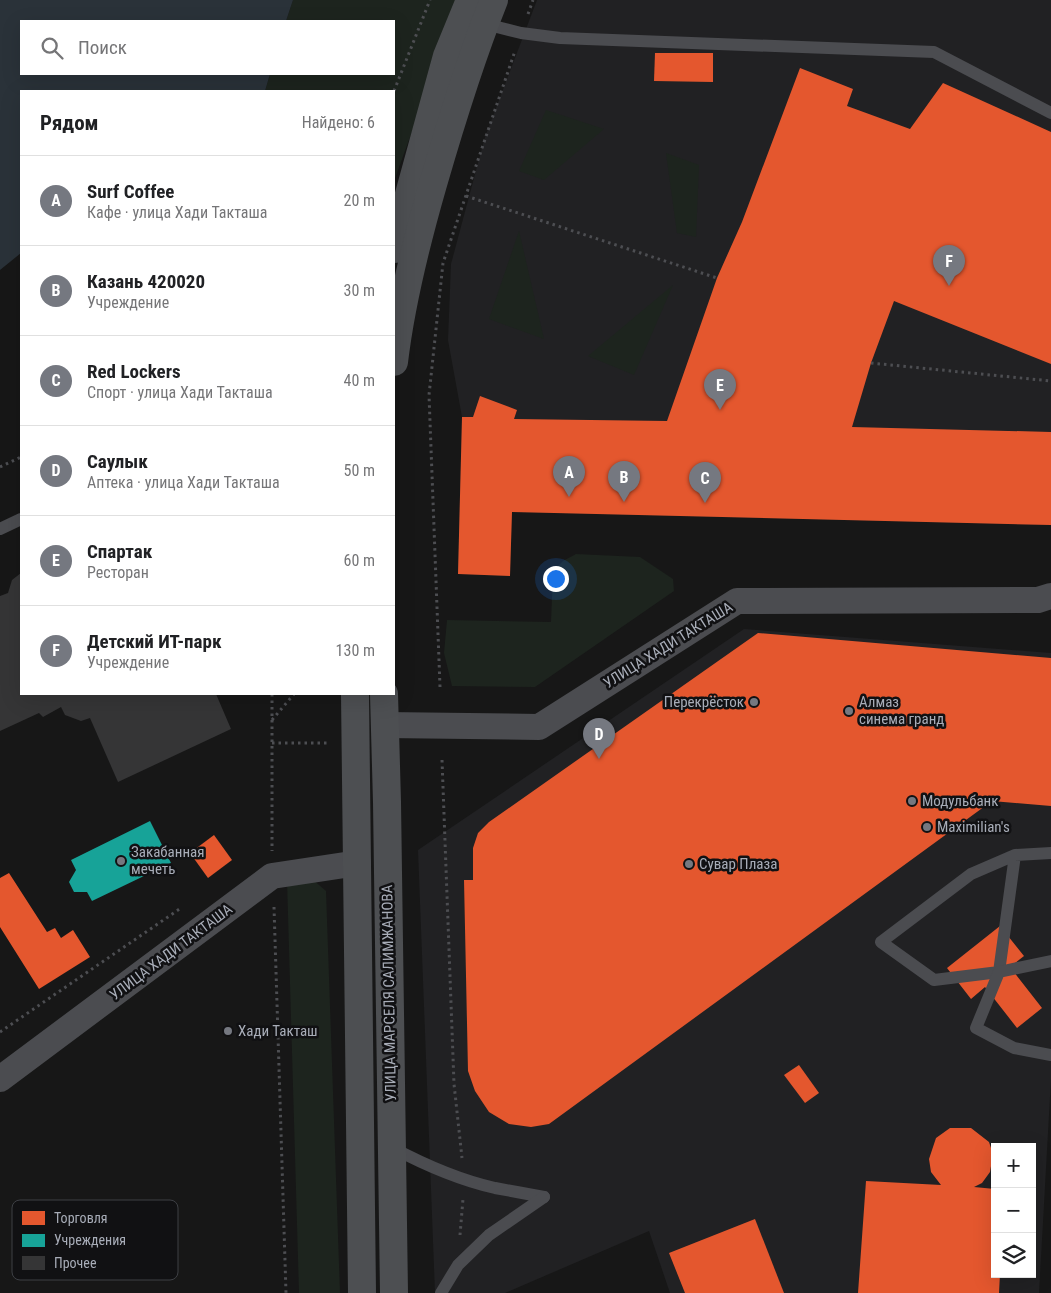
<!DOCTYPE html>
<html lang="ru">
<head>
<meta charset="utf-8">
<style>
	body { margin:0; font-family:"Roboto Condensed",sans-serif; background:#f2f2f2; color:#202124 }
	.controls { position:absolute; right:15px; bottom:15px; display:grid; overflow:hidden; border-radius:0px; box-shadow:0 5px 20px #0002 }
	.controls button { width:45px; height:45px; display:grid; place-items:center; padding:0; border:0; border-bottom:1px solid #e0e0e0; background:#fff; color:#202124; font:25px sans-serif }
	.you { position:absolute; left:555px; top:578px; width:18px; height:18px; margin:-12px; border:4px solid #fff; border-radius:50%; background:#1a73e8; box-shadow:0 0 0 8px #1a73e833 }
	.badge { display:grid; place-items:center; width:32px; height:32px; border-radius:50%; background:#757880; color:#fff; font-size:16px; font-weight:700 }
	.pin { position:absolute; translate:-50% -41px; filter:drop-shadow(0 1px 2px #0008) }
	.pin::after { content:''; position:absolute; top:26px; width:18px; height:15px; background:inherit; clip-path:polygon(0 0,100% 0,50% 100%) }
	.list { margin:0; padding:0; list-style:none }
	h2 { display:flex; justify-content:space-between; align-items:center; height:65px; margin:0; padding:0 20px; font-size:21px }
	h2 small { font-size:16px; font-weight:400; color:#757577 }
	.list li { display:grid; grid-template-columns:32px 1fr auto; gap:15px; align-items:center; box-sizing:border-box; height:90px; padding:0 20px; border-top:1px solid #e0e0e0 }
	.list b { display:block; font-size:19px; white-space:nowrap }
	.list p { margin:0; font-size:16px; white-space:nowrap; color:#757577 }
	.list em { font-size:16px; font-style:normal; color:#757577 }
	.icon { flex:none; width:28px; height:28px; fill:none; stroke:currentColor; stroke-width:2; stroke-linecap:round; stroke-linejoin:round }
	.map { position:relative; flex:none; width:1051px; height:1293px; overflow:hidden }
	.search { position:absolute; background:#fff; box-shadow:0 5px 20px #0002; left:20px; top:20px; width:375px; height:55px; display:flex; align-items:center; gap:12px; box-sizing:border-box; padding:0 18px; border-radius:0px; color:#757577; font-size:19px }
	.panel { position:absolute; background:#fff; box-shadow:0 5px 20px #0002; left:20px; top:90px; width:375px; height:605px; border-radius:0px }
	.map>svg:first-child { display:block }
	.built { fill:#212123; fill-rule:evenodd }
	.green { fill:#1d241e }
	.water { fill:#2a3239 }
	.shops { fill:#e4572e }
	.public { fill:#17a398 }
	.building { fill:#353536 }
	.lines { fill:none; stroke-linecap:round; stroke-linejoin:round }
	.path { stroke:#4d4e52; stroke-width:3; stroke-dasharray:2.5 4; stroke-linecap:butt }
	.lane { stroke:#4b4c50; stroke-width:12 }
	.street { stroke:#4b4c50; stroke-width:26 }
	.primary { stroke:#4d4f52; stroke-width:28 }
	.poi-dot { fill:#757880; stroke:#111113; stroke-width:2 }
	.labels { text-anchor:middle; stroke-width:5; stroke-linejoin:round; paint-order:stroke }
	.street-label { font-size:15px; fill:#a8adb8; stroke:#111113 }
	.poi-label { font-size:15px; fill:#a8adb8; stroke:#111113; text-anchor:start }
	.key { fill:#111113; stroke:#3e4045; stroke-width:1 }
	.key-label { font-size:14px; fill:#a8adb8 }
</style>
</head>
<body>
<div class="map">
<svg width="1051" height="1293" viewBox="0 0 1051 1293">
	<rect width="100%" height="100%" fill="#171717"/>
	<g class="built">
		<polygon points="537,0 1051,0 1051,525 512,512 510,576 458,574 462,417 448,340 451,264 485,137"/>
		<path d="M744 629 1051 653V1079L1039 1293H670L649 1231 505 1293H435L418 850ZM995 1147H1032V1274H995Z"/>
	</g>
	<g class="green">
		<polygon points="293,0 460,0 394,181 394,91 265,91 270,74 394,74 394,21 286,21"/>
		<polygon points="546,110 604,129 544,180 519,171"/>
		<polygon points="666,153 699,165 696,237 677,233"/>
		<polygon points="519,231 544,339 489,319"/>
		<polygon points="673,285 634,375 588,356"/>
		<polygon points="576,554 640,557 673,579 674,591 535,687 452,686 444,653 447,620 551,622 553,571 563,561"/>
		<polygon points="312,879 326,891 340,1293 299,1293 287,880"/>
	</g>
	<polygon class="water" points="0,0 293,0 286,21 21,21 21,74 270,74 265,91 21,91 21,253 0,270"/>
	<g class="shops">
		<polygon points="655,53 713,53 713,82 654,81"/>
		<polygon points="800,68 853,89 847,106 910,129 943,83 1051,132 1051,364 894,301 871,363 852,427 1051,432 1051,525 512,512 510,576 458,574 462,417 473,417 480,396 517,410 514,419 667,421 717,278 742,222"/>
		<polygon points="758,633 1051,658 1051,806 992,801 549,1124 531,1127 509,1124 489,1112 475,1091 468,1071 464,880 473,880 473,848 478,833 489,822"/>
		<polygon points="214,835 232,860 208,878 190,853"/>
		<polygon points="9,873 47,932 55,928 61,938 73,930 90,957 39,989 0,927 0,878"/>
		<polygon points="1000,926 1024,956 1010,967 1042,1008 1017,1028 985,987 971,999 947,968"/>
		<polygon points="799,1065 819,1093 805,1103 784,1075"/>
		<polygon points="950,1128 971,1128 989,1142 993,1154 990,1172 982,1183 974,1187 995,1189 995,1274 1000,1274 999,1293 858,1293 866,1181 941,1185 931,1172 929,1159 936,1138"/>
		<polygon points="755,1219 784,1293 685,1293 669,1253"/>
	</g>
	<polygon class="public" points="150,821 171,863 92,901 87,892 74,892 69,882 76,870 71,860"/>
	<polygon class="building" points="21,573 21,694 216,694 231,729 118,782 90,718 81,721 65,715 61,707 43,717 39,713 0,731 0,596 8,593 12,580"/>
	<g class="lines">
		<g class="path">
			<polyline points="528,14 533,0"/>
			<polyline points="394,91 430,0"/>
			<polyline points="466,196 717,278"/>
			<polyline points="871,363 1051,381"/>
			<polyline points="0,467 21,457"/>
			<polyline points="440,687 429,395 443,263 515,51"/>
			<polyline points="272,694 272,851"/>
			<polyline points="272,720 294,694"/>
			<polyline points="272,743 329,743"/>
			<polyline points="442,760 454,1084 462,1158"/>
			<polyline points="274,907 286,1293"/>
			<polyline points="0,1032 181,908"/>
			<polyline points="460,1235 463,1199"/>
		</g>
		<g class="lane">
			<polyline points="485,24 521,33 560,38 934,52 1051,113"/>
			<polyline points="0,529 21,519"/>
			<polyline points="1015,855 999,972 934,980 881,942 971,874 1015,855 1051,853"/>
			<polyline points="1051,961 999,972 976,1028 1014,1048 1051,1055"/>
			<path d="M391 1147C423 1164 459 1180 495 1188 511 1191 528 1194 544 1197"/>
			<polyline points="441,1293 458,1265 489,1235 544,1197"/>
		</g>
		<g class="street">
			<polyline points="385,725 539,727 737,601 1038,600 1051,596"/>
			<polyline points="0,1079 272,876 358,863"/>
		</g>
		<g class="primary">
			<polyline points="394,249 447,56 470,0"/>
			<path d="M394 362C401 302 416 243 433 184 451 122 470 60 494 0"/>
			<polyline points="355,694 362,1293"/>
			<polyline points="384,694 387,802 394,1293"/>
		</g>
	</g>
	<g class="poi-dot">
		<circle cx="754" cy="702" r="5"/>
		<circle cx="849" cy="711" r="5"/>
		<circle cx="912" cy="801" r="5"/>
		<circle cx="927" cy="827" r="5"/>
		<circle cx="121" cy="861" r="5"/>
		<circle cx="689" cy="864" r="5"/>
		<circle cx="228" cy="1031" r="5"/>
	</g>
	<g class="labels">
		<g class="street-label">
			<text transform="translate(668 645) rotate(-32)" y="5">УЛИЦА ХАДИ ТАКТАША</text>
			<text transform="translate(171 952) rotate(-37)" y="5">УЛИЦА ХАДИ ТАКТАША</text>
			<text transform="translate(389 993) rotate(-91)" y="5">УЛИЦА МАРСЕЛЯ САЛИМЖАНОВА</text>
		</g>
		<g class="poi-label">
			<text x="744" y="707" text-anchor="end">Перекрёсток</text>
			<text x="859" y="707">Алмаз<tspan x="859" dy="17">синема гранд</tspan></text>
			<text x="922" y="806">Модульбанк</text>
			<text x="937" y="832">Maximilian's</text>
			<text x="131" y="857">Закабанная<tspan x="131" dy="17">мечеть</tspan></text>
			<text x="699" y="869">Сувар Плаза</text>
			<text x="238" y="1036">Хади Такташ</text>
		</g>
	</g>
	<rect x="12" y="1200" width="166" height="80" rx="8" class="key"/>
	<rect x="22" y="1211" width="23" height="14" fill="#e4572e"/>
	<rect x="22" y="1234" width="23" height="13" fill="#17a398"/>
	<rect x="22" y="1256" width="23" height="14" fill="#353536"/>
	<g class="key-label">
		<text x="54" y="1223">Торговля</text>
		<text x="54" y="1245">Учреждения</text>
		<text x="54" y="1268">Прочее</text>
	</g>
</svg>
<div class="controls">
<button>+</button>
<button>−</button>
<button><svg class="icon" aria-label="layers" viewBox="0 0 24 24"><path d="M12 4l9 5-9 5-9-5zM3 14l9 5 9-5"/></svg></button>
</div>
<div class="you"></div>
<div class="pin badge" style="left:569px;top:497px">A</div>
<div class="pin badge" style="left:624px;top:502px">B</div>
<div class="pin badge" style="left:705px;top:503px">C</div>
<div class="pin badge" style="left:599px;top:759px">D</div>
<div class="pin badge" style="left:720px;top:410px">E</div>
<div class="pin badge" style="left:949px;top:286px">F</div>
<div class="search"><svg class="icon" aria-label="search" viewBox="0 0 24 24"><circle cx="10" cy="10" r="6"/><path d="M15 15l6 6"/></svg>Поиск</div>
<section class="panel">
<h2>Рядом<small>Найдено: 6</small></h2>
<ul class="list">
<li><span class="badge">A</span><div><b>Surf Coffee</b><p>Кафе · улица Хади Такташа</p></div><em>20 m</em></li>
<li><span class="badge">B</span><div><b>Казань 420020</b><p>Учреждение</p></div><em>30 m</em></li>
<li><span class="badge">C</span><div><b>Red Lockers</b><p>Спорт · улица Хади Такташа</p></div><em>40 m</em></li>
<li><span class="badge">D</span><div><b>Саулык</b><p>Аптека · улица Хади Такташа</p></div><em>50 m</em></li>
<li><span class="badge">E</span><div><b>Спартак</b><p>Ресторан</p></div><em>60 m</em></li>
<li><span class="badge">F</span><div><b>Детский ИТ-парк</b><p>Учреждение</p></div><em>130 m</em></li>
</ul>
</section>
</div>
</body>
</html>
